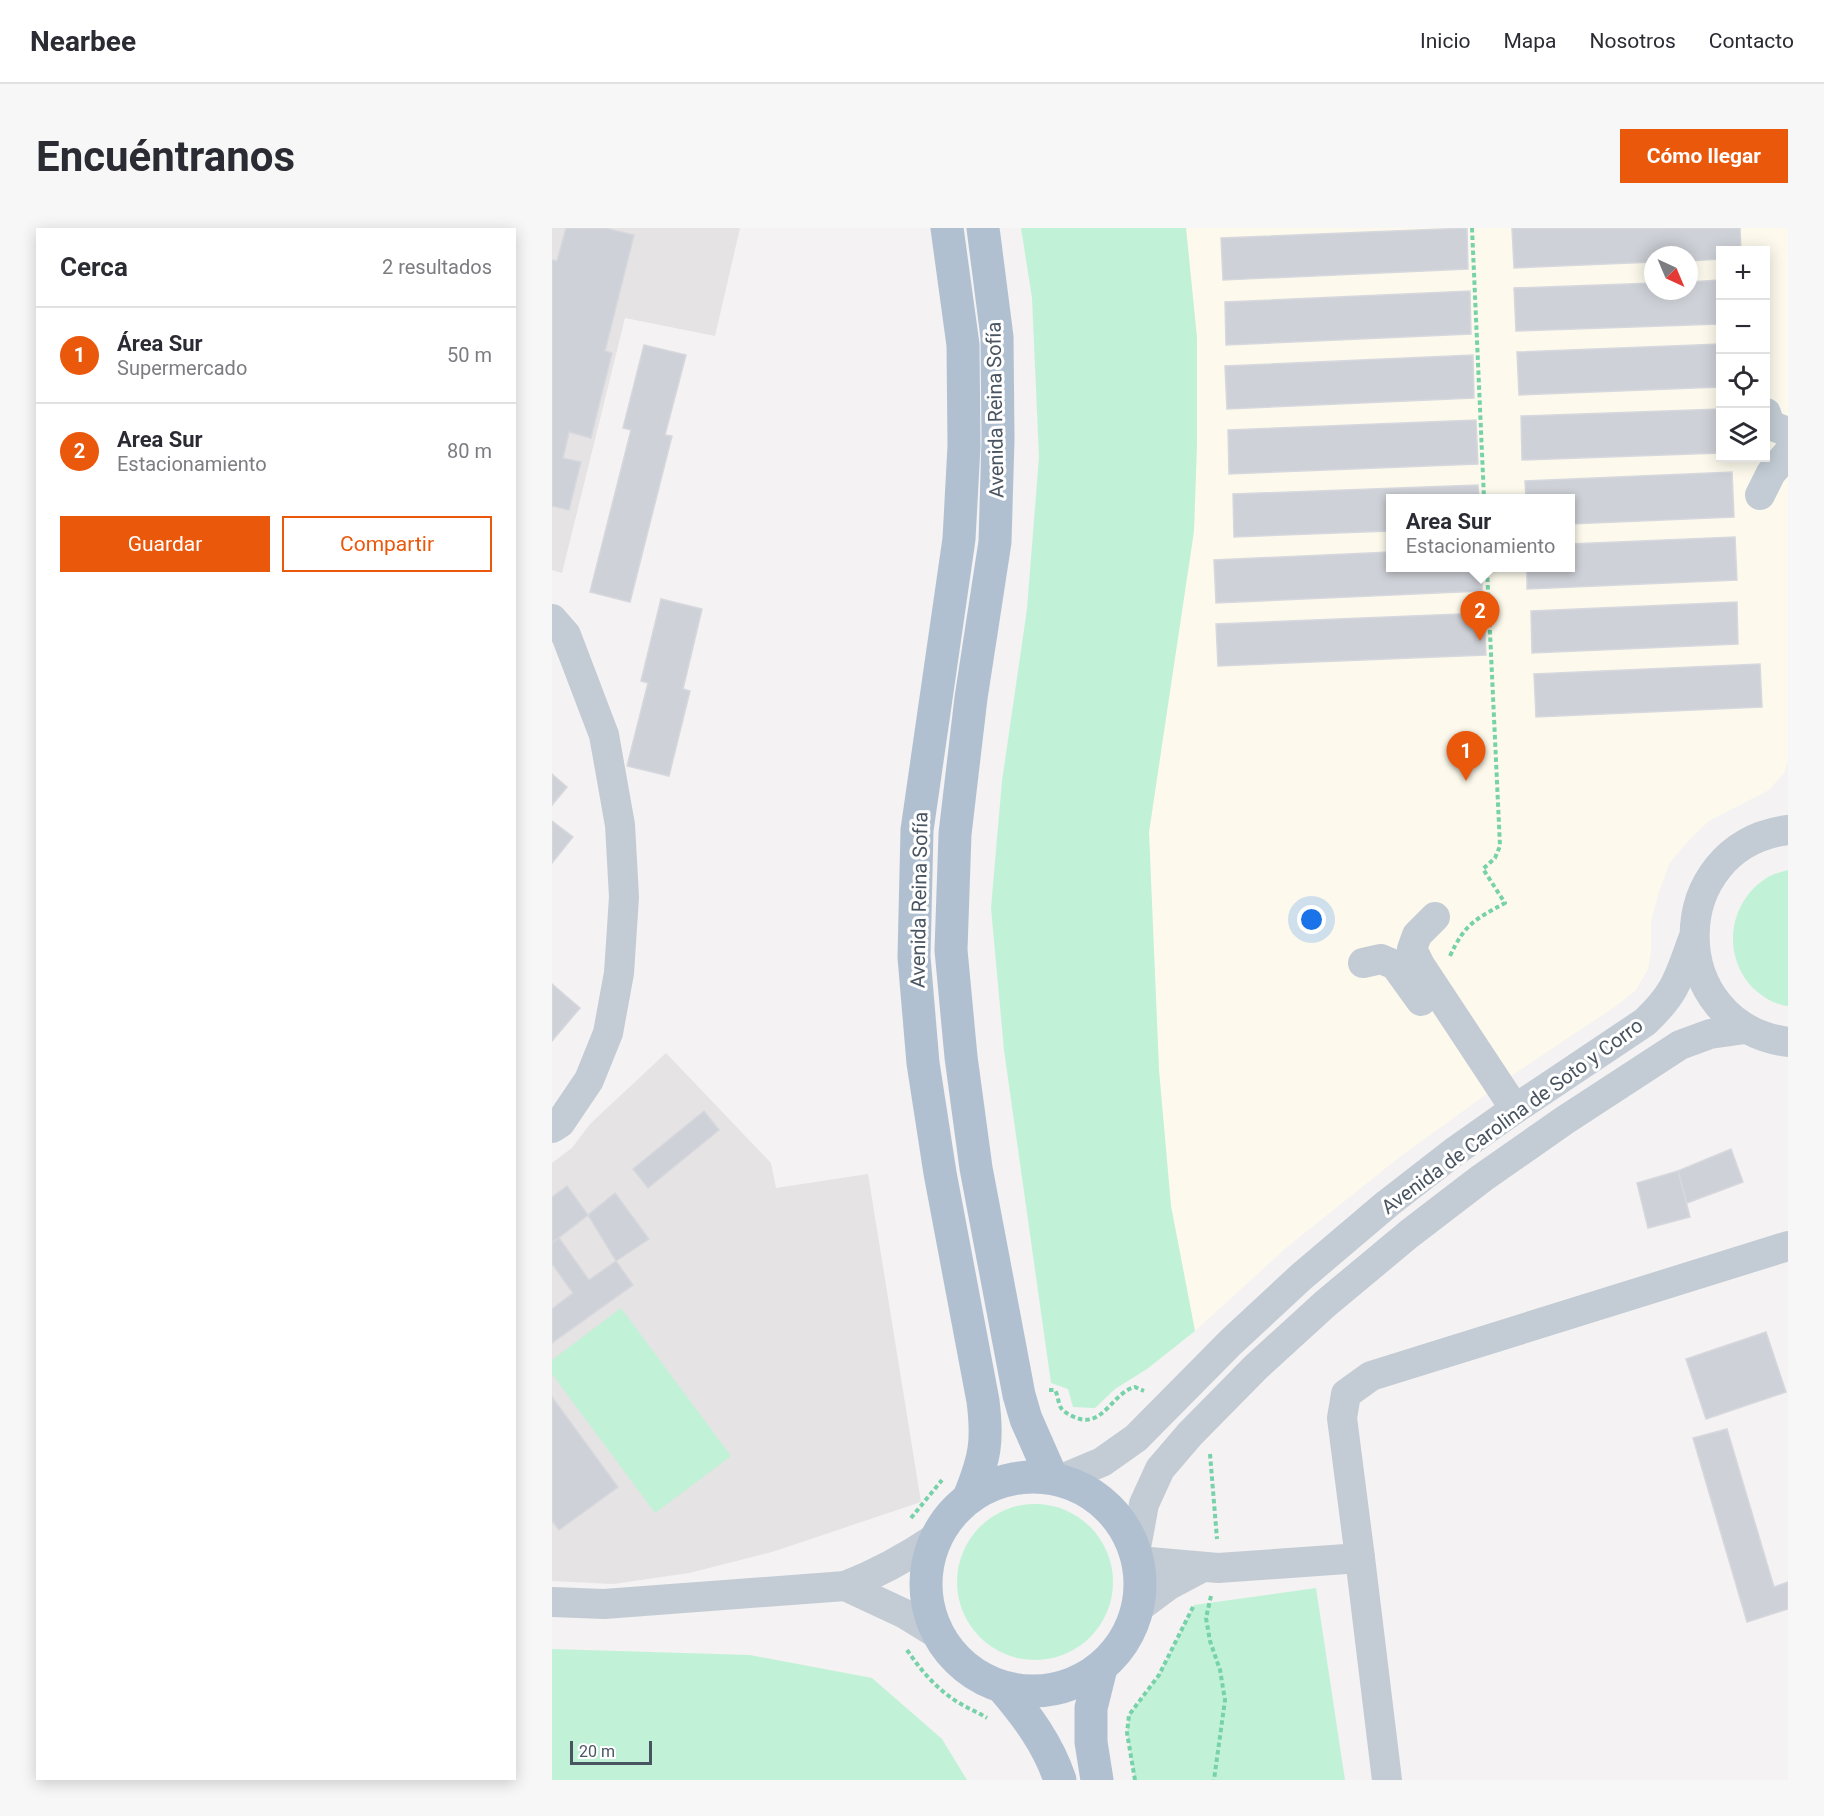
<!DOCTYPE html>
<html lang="es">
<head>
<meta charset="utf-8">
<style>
	body { margin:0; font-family:Roboto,sans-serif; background:#f7f7f7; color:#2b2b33 }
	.controls { position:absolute; right:18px; top:18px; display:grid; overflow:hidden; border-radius:0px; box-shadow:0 3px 15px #0003 }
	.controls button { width:54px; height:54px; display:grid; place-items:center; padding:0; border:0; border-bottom:2px solid #e1e1e2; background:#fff; color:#2b2b33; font:30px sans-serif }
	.compass { position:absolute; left:1092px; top:18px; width:54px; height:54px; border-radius:50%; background:#fff; box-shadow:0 3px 15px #0003; rotate:136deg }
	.scale { position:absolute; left:18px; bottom:15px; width:82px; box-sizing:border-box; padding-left:6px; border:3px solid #495461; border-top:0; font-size:16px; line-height:21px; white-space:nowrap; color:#495461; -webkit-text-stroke:4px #fff; paint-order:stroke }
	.you { position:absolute; left:760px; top:692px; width:21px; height:21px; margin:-15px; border:4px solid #fff; border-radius:50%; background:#1a73e8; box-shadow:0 0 0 9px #1a73e833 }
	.badge { display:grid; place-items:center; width:39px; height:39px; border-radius:50%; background:#ea580c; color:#fff; font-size:20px; font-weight:700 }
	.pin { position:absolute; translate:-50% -50px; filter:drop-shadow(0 2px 3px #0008) }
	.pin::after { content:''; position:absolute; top:32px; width:21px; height:18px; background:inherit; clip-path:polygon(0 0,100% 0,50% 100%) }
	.popup { position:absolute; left:834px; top:266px; width:189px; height:78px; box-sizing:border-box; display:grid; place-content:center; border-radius:0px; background:#fff; filter:drop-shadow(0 2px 4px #0005); font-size:20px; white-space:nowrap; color:#7c7c81 }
	.popup b { font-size:22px; color:#2b2b33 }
	.popup::after { content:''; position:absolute; left:50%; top:100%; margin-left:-12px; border:12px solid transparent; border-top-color:#fff }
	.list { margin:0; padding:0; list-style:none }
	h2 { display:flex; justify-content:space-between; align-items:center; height:78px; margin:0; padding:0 24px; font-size:26px }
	h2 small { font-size:20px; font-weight:400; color:#7c7c81 }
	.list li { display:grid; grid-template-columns:39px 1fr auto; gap:18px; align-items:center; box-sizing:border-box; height:96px; padding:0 24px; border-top:2px solid #e1e1e2 }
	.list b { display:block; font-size:22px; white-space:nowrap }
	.list p { margin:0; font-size:20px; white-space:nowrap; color:#7c7c81 }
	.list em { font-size:20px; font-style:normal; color:#7c7c81 }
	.actions { display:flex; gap:12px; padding:18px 24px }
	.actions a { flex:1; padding:14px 0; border:2px solid #ea580c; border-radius:0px; text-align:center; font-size:21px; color:#ea580c }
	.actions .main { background:#ea580c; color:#fff }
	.icon { flex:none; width:33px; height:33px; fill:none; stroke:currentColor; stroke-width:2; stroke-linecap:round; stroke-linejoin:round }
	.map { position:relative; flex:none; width:1236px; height:1552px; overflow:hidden; border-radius:0px }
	header { display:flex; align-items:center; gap:36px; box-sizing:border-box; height:84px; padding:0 30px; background:#fff; border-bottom:2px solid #e1e1e2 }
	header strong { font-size:28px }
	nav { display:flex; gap:33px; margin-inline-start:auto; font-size:21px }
	.intro { display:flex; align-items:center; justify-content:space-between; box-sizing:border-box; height:144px; padding:0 36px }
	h1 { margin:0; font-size:42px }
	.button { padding:15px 27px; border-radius:0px; background:#ea580c; color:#fff; font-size:21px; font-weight:700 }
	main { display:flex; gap:36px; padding:0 36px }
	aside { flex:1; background:#fff; border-radius:0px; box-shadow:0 3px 15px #0003 }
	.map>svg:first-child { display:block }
	.commercial { fill:#fdfaed; fill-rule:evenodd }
	.education { fill:#e5e3e4 }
	.green { fill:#c1f2d7 }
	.building { fill:#ced1d7; stroke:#d6d8de; stroke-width:1.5 }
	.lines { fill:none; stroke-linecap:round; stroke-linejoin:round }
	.path { stroke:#77d2aa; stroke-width:4; stroke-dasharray:4.5 3; stroke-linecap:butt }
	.minor { stroke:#c3ccd4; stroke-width:30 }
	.major { stroke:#b1c0d1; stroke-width:33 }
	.labels { text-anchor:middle; stroke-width:6; stroke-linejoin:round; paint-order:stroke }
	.street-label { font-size:20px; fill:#495461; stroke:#fff }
</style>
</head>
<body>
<header>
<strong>Nearbee</strong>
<nav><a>Inicio</a><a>Mapa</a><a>Nosotros</a><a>Contacto</a></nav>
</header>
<div class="intro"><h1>Encuéntranos</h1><a class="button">Cómo llegar</a></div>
<main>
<aside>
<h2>Cerca<small>2 resultados</small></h2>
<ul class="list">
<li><span class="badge">1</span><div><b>Área Sur</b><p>Supermercado</p></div><em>50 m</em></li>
<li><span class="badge">2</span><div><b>Area Sur</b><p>Estacionamiento</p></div><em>80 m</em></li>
</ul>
<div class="actions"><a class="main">Guardar</a><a>Compartir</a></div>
</aside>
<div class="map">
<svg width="1236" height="1552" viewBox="0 0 1236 1552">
	<rect width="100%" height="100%" fill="#f4f2f2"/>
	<path class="commercial" d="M634 0H1236V533L1232 545 1217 562 1157 593 1139 610 1118 634 1107 663 1099 694V724L1096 741 1084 762 1064 778 962 846 849 928 735 1019 643 1103 619 978 607 842 597 604 642 303 645 216V110ZM1168 22H1214V230H1168ZM1101 27H1137V63H1101ZM838 270H1018V340H838Z"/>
	<g class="education">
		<polygon points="0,0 188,0 163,108 73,90 10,345 0,342"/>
		<polygon points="114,825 219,935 224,960 316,946 369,1274 220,1324 137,1345 61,1356 0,1353 0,935 20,920 38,896"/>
	</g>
	<g class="green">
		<polygon points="469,0 634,0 645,110 645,216 642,303 597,604 607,842 619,978 643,1103 595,1141 563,1161 543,1180 521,1179 516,1161 499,1155 452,822 439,680 450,553 475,381 487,229 480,70"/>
		<path d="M1236 642V778C1223 777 1209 768 1200 759 1168 725 1178 670 1218 648 1224 645 1230 644 1236 642Z"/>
		<polygon points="69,1080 179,1228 103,1285 0,1146 0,1132"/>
		<circle cx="483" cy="1354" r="78"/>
		<polygon points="764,1360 793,1552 583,1552 575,1505 577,1487 607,1447 642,1377"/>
		<polygon points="0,1421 198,1427 320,1450 390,1511 415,1552 0,1552"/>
	</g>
	<g class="building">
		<polygon points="14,0 53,0 82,7 53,123 60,125 39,210 17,204 11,230 29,234 17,282 0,278 0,32 5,33"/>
		<polygon points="915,0 916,41 671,52 669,10"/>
		<polygon points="960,0 1188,0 1189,22 1168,22 1168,31 1137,33 1137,27 1101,27 1101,34 962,40"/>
		<polygon points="1168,52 1168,96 964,103 962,60 1101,55 1101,63 1137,63 1137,54"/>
		<polygon points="918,63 919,106 674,117 673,74"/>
		<polygon points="1168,116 1168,159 967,167 965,124"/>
		<polygon points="92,117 134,127 113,207 120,208 78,374 38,364 79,202 71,200"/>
		<polygon points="921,127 922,170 675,181 673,138"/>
		<polygon points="1168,181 1168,225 970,232 969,188"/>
		<polygon points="924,192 926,236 677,246 676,202"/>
		<polygon points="1180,244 1182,289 1018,296 1018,270 974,270 973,253"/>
		<polygon points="926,257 927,270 838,270 838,303 682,309 681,266"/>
		<polygon points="1183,309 1185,352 975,361 975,340 1018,340 1018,316"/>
		<polygon points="838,324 838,340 930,340 930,363 664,375 662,332"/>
		<polygon points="109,371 150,381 131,461 138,463 117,548 75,538 96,455 89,453"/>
		<polygon points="1185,374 1186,416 980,425 979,383"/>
		<polygon points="932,385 934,427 666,438 664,396"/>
		<polygon points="1208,436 1210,479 984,489 982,446"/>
		<polygon points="0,546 15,559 0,577"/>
		<polygon points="0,593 21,609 0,635"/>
		<polygon points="0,756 28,780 0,813"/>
		<polygon points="152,883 167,902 96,960 81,941"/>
		<polygon points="1179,921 1191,954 1135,975 1126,943"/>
		<polygon points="1126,943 1138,989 1096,1000 1085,955"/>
		<polygon points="15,958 36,987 0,1015 0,969"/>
		<polygon points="63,965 97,1011 64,1033 36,987"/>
		<polygon points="7,1010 37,1052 64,1033 81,1057 0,1115 0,1081 21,1065 0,1036 0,1015"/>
		<polygon points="1214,1104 1234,1164 1154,1191 1134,1131"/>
		<polygon points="0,1169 66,1259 7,1302 0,1293"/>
		<polygon points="1175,1201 1222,1359 1236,1354 1236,1381 1195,1394 1141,1210"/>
	</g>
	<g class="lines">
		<g class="path">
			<polyline points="920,0 932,270"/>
			<path d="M898 728C913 696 922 692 953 675L931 641 943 630 948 618 935 340"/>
			<path d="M497 1162H503C506 1167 506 1175 509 1180 513 1185 519 1188 525 1190 551 1200 561 1164 583 1159L592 1163"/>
			<polyline points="658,1226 665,1311"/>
			<polyline points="359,1290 390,1252"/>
			<polyline points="659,1368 654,1390 658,1413 668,1442 673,1472 662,1552"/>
			<path d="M355 1422C368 1441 382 1458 401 1471 412 1479 424 1483 435 1490"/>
			<polyline points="583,1552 575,1505 577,1487 607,1447 642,1377"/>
		</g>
		<g class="minor">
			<polyline points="1214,185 1218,197 1236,204"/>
			<polyline points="1208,267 1219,245 1236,225"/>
			<polyline points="0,391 14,407 52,507 68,597 72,669 67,745 56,805 37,852 8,895 0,900"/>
			<path d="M1236 602C1112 618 1111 797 1236 814"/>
			<polyline points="883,689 865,707 860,721 868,737 963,881"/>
			<polyline points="811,735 829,731 843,737 869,773"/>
			<path d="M507 1252 550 1234 584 1210 679 1114 749 1049 835 976 902 924 963 881 1093 794C1124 765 1127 749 1141 711"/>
			<polyline points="583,1325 592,1276 608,1241 638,1206 704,1139 773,1076 857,1006 930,950 1013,892 1128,817 1158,806 1193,801"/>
			<polyline points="808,1330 835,1552"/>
			<polyline points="586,1333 666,1340 808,1330 790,1190 794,1166 819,1148 1236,1018"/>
			<polyline points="293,1358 353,1386 387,1407"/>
			<path d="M0 1374 52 1376 293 1358C327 1345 354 1330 385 1309"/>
			<polyline points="586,1380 617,1357 649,1340"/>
		</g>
		<g class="major">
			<path d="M395 0 411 117 412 218 407 311 365 602 362 729 371 835 388 945 431 1173C436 1213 433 1230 418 1267"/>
			<polyline points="431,0 445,109 446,211 443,314 419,470 403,606 399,722 409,829 424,940 467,1167 474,1191 500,1250"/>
			<circle cx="481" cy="1356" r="107"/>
			<path d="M451 1460C475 1488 496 1516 508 1552"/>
			<polyline points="545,1552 539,1514 539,1480 549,1440"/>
		</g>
	</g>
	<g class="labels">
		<g class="street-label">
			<text transform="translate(443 182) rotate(-91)" y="7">Avenida Reina Sofía</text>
			<text transform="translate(367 672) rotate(-89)" y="7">Avenida Reina Sofía</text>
			<text transform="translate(960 888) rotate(-36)" y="7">Avenida de Carolina de Soto y Corro</text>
		</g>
	</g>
</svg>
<div class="controls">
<button>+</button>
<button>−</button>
<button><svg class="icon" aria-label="locate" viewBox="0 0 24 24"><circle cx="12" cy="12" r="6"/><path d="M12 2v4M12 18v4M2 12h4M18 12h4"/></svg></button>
<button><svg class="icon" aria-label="layers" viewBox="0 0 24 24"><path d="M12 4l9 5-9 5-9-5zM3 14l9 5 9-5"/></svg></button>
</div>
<svg class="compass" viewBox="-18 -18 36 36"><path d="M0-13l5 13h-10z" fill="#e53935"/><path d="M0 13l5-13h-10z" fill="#7c7c81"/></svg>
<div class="scale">20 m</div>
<div class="you"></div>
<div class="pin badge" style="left:914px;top:553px">1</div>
<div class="pin badge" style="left:928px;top:413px">2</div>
<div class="popup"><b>Area Sur</b>Estacionamiento</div>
</div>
</main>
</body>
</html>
